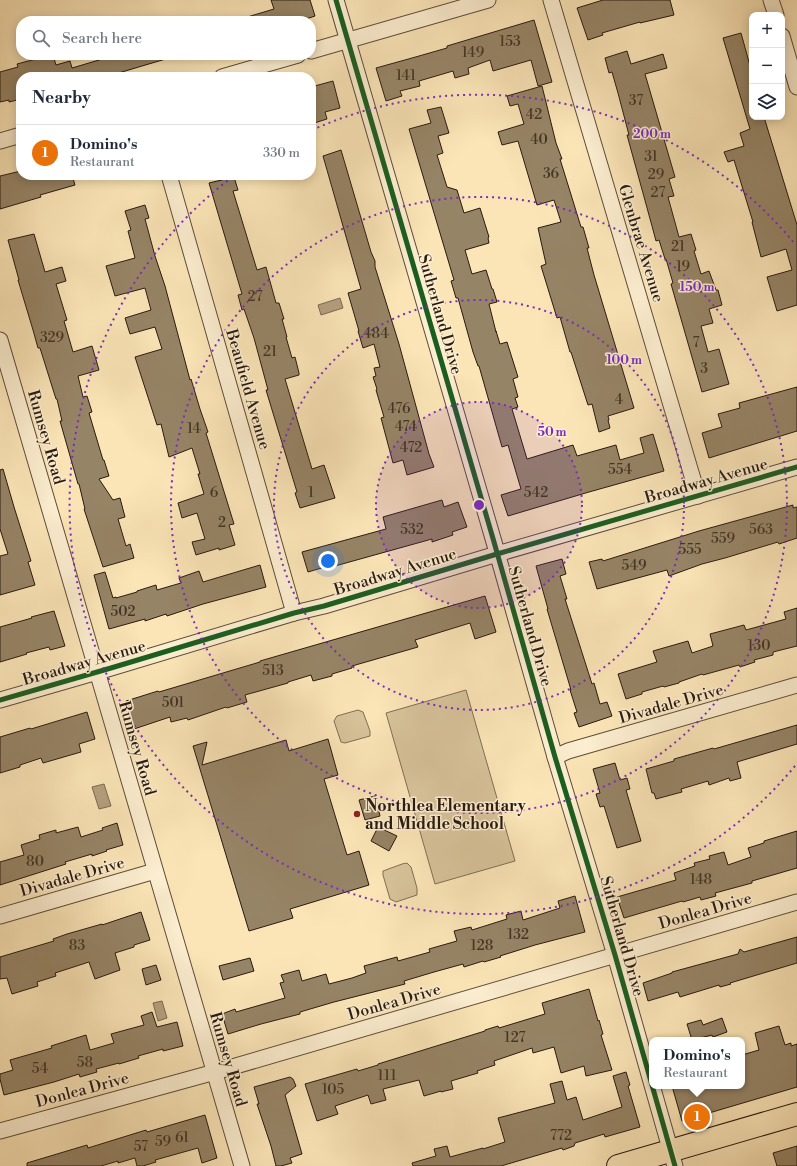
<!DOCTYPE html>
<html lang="en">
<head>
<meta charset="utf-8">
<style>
	body { margin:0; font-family:"Libre Bodoni",serif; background:#f2f2f3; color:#1f2937 }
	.controls { position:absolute; right:12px; top:12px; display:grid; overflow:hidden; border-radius:8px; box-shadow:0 2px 10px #0003 }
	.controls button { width:36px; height:36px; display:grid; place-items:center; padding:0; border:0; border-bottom:1px solid #e0e1e3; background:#fff; color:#1f2937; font:20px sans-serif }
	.you { position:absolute; left:328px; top:561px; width:14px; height:14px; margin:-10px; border:3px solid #fff; border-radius:50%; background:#1a73e8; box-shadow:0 0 0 6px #1a73e833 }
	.badge { display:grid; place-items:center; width:26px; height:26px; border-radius:50%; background:#db2777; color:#fff; font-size:13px; font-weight:700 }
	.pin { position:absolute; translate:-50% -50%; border:2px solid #fff; box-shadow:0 1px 4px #0006 }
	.popup { position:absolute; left:649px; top:1037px; width:96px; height:52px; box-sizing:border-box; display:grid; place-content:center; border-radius:8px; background:#fff; filter:drop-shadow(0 1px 3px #0005); font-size:13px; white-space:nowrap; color:#747a83 }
	.popup b { font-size:15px; color:#1f2937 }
	.popup::after { content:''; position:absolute; left:50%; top:100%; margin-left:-8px; border:8px solid transparent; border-top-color:#fff }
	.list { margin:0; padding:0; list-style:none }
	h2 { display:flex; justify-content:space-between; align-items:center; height:52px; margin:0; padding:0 16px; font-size:17px }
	h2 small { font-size:13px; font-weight:400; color:#747a83 }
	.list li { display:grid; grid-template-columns:26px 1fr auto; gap:12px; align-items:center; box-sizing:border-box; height:56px; padding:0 16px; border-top:1px solid #e0e1e3 }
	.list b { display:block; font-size:15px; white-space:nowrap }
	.list p { margin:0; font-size:13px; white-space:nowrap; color:#747a83 }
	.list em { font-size:13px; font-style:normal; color:#747a83 }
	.icon { flex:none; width:22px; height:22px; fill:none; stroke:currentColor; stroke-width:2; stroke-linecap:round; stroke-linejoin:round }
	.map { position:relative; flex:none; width:797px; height:1166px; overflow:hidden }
	.search { position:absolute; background:#fff; box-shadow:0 2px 10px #0003; left:16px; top:16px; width:300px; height:44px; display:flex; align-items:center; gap:10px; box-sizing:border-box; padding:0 14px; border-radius:16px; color:#747a83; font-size:15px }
	.panel { position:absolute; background:#fff; box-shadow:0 2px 10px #0003; left:16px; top:72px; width:300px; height:108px; border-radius:16px }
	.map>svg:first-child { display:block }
	.green { fill:#d7c29a; stroke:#806e54 }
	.water { fill:#b4a07e; stroke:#7c6a52 }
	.building { fill:#968466; stroke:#291a0f }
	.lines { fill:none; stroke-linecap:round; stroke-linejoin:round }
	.minor-casing { stroke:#5e4d39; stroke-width:17 }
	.primary-casing { stroke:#291a0f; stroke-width:24 }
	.minor { stroke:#fceed0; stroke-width:15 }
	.primary { stroke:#fbe5b7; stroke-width:22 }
	.cycleway-casing { stroke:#fceed0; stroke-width:8 }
	.cycleway { stroke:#1b5e20; stroke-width:5 }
	.ring { fill:none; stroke:#7b2cbf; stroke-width:2; stroke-dasharray:2 4 }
	.poi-dot { fill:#8f2418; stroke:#fceed0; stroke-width:1.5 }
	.labels { text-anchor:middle; stroke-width:3; stroke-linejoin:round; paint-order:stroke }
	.number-label { font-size:14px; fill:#443425 }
	.street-label { font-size:16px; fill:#291a0f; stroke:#fceed0 }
	.poi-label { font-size:16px; font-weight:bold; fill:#291a0f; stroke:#fceed0; text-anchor:start }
	.centre { fill:#7b2cbf; stroke:#fceed0; stroke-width:2 }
	.ring-label { font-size:12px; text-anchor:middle; font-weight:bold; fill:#7b2cbf; stroke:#fceed0; stroke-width:3; stroke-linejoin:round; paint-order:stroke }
</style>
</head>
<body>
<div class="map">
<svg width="797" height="1166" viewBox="0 0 797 1166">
	<rect width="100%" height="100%" fill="#fbe5b7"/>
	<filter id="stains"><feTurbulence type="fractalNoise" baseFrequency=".005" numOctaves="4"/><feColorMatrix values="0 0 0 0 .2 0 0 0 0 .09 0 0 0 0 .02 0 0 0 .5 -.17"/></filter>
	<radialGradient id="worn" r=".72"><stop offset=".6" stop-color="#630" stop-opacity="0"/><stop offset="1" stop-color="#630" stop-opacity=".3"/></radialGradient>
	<g class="green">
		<polygon points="466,690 515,861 435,884 386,713"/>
		<polygon points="358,710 363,712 370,731 370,736 345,743 341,742 334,721 337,716"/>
		<polygon points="407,863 411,867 417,888 417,895 396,902 390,899 383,875 383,871 402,864"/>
	</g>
	<g class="water">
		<polygon points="340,298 343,308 321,315 318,305"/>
		<polygon points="104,784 111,806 99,809 92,787"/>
		<polygon points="162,1001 167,1018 158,1021 153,1003"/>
	</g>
	<g class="building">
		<polygon points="271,0 310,0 315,16 300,21 244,21 244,18 274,9"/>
		<polygon points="603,0 670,0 674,15 640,23 640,22 602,33 603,35 588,40 577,8"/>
		<polygon points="534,20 552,82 538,86 531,60 493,71 490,60 468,68 469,74 455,78 453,71 419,81 420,86 400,91 402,96 386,101 376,68 412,58 447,48 447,46"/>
		<polygon points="741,33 752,73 752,117 764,117 797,225 797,305 777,311 767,277 792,270 786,249 761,257 752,222 753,222 734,160 728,162 724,152 744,146 740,133 750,129 723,38"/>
		<polygon points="627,51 631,64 663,54 667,68 645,74 675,177 669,179 674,196 668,197 679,237 691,234 696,250 694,251 701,274 709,271 716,290 718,290 722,305 709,309 713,323 701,326 708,352 719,349 729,384 702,392 671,284 673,283 666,259 665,259 659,240 656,241 652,226 627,135 629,135 618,93 612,72 609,73 605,58"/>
		<polygon points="51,55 53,55 56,65 70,61 72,68 116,55 169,55 169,58 105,77 21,77 21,99 9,102 9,100 0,102 0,72 18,67 17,64"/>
		<polygon points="333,81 340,108 325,112 327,119 311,124 311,87"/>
		<polygon points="542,86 556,143 562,159 560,159 581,227 583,227 589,248 587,248 594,275 634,408 608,416 609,420 608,420 610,428 599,432 592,404 588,405 571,352 570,352 560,317 557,318 541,266 546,264 538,228 561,222 554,200 537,205 518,141 502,145 498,132 524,124 518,104 510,106 507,96"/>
		<polygon points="441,107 449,133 438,136 443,153 437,155 447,187 457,190 464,213 480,208 489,237 488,238 489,243 465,250 472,274 486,270 492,289 493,289 497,302 489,304 496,332 496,331 500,344 507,342 518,377 513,379 518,397 515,398 518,407 512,409 527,459 573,445 577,456 616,445 620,460 644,453 640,438 653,434 664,471 589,492 508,516 501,495 521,489 508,445 502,447 479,366 478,366 473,352 458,298 456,298 451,281 454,280 409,129 431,123 427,110"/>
		<polygon points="341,150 371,252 375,261 375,267 399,344 429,454 434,467 407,475 403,460 393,463 381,418 384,417 376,390 377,389 373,377 376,376 374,368 380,367 374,344 363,348 358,331 359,331 348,293 361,289 323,156"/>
		<polygon points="21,171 21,175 72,175 75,185 40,195 41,197 0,209 0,176"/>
		<polygon points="234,177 238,190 233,191 257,270 266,267 276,303 279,303 284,319 282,319 287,337 286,337 292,358 295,357 299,373 299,375 285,379 312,469 324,465 335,498 300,508 295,493 297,492 266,390 268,390 254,338 244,309 242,310 238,295 242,294 209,183"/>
		<polygon points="145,205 149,218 145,219 155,256 165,286 190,380 191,379 200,409 208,432 206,433 234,524 229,525 235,545 219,550 219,548 196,555 192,542 205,539 197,513 182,518 178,503 204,494 198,474 200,474 192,448 169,457 161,424 157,425 135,357 162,349 155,327 130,334 125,318 151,310 145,288 115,296 106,266 135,258 128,231 131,230 125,211"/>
		<polygon points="34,234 45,272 62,267 66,281 56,284 67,320 64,321 73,352 92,346 99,370 78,376 83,397 87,396 92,412 89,413 103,460 104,460 109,476 99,479 113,500 120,498 125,517 118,519 126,546 130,544 134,558 103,567 84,509 85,509 79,484 78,484 60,421 62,421 57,399 56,399 40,348 38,348 33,330 18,280 19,280 8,240"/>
		<polygon points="797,387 797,431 709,458 702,433 722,427 718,414 740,408 739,403"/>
		<polygon points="3,469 14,507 31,561 28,562 35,585 0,595 0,556 8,554 0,529 0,470"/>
		<polygon points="442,500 444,507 458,502 467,527 452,532 453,535 432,542 432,539 335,566 335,564 308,572 302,552 386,529 383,517"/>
		<polygon points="793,505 793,508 797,507 797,538 779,544 778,542 725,558 702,564 669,576 667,570 597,589 589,562 602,559 603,561 699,531"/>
		<polygon points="562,559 566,574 560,576 567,599 565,599 592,684 594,683 600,704 607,702 612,716 579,727 574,713 577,712 570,690 571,690 547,609 548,609 536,566"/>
		<polygon points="260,565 266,587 203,604 167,616 166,614 145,621 145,619 109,629 94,575 105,572 113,598 116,597 116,598 137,592 137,591 156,585 157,590 181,583 179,578 199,571 203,582"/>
		<polygon points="485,596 496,632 475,639 470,623 415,640 418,647 352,666 352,668 332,674 332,676 313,681 311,675 288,682 288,683 245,695 247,702 227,708 226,707 188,720 187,718 171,722 170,717 134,729 126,701 158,691 159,692 260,662 260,661"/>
		<polygon points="797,608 797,646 773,652 773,655 754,660 755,662 740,667 739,665 703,675 702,674 679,682 679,683 664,687 663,686 642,692 642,694 626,699 618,674 657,662 653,651 688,641 692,653 713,646 710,634 744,625 746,630 786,619 784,612"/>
		<polygon points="54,611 65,646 50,650 49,647 26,653 27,654 0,662 0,627 32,618 31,617"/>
		<polygon points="87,712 95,739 79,744 81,752 43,763 41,758 20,765 20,767 0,773 0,737 30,728 31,729"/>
		<polygon points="797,725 797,744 737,762 741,778 730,781 729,778 709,785 708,781 681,789 682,792 656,799 654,793 652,793 646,769 674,761 674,759 713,748 714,749"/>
		<polygon points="328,739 338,775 324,779 347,855 359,851 369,885 290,909 293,918 249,931 193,746 207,742 202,765 286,740 289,751"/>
		<polygon points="615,763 620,780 627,778 630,789 626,790 641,841 617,848 604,806 600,807 596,794 600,793 593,769"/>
		<polygon points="375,796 380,816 365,820 359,800"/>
		<polygon points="117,823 123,845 106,850 107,851 92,856 92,854 65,862 66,864 0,885 0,862 24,855 21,845 40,839 39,835 56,830 56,833 78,827 81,837 103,830 102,828"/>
		<polygon points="378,827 397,836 389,851 371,841"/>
		<polygon points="797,831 797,868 752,881 752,883 715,893 716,896 701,900 700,897 683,902 682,901 624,918 617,897 676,880 674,873 695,866 694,863 710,859 709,856 724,852 728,865 751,857 748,848 764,843 764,841"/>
		<polygon points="575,896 585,932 535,945 500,956 501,957 484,962 483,961 464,967 463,964 434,972 404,981 405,984 334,1002 300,1012 300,1014 261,1024 228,1034 222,1014 235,1009 236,1012 285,998 280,983 284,982 281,975 299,970 302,981 326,974 329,984 352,978 366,973 364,966 397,957 398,961 430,952 429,949 457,941 454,931 471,927 472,930 507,919 506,915 521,911 523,920 560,908 558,901"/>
		<polygon points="141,912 150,940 134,945 134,947 115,953 120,970 95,979 89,962 55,973 56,976 37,982 38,986 12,994 7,978 0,979 0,957 54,941 53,939 67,934 102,924 102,925"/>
		<polygon points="797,937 797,963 730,983 731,984 720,987 719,985 680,997 678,992 648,1001 643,983 672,973 672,972 738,954 740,949 744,952"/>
		<polygon points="250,958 254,971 223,980 219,966"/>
		<polygon points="156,965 161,980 146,985 142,969"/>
		<polygon points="589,989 598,1021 599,1020 603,1034 601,1035 612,1070 586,1076 584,1066 561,1073 554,1047 533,1053 532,1048 494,1061 495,1065 477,1071 478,1073 451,1081 453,1089 441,1092 441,1091 424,1096 419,1080 383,1089 386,1100 371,1104 368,1095 335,1106 338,1114 317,1121 305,1084 357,1069 358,1071 378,1065 378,1064 485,1031 485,1030 498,1026 499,1028 545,1014 542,1003"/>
		<polygon points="152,1012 157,1027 177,1022 183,1046 163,1051 163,1049 138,1056 139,1058 119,1064 119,1063 96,1069 97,1072 80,1077 79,1074 54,1082 4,1095 0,1079 0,1074 13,1070 10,1060 52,1048 51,1046 86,1035 90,1050 114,1043 111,1034 144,1025 141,1016"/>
		<polygon points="722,1018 727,1032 713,1037 712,1035 692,1040 687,1024 701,1020 703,1025"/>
		<polygon points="779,1026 785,1045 791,1043 791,1046 797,1044 797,1087 682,1121 672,1086 742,1086 742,1055 759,1050 755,1033"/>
		<polygon points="626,1072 630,1085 628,1086 640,1127 605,1137 604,1134 575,1143 574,1146 563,1150 562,1148 501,1166 413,1166 412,1163 436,1156 434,1149 447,1146 450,1157 483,1148 483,1149 505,1142 498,1118 555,1103 550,1084 562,1081 567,1100 576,1097 583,1120 622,1107 613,1076"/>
		<polygon points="290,1077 293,1079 296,1086 285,1095 302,1154 290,1158 292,1163 281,1166 276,1166 271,1146 257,1104 259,1104 254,1087"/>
		<polygon points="205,1115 217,1158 202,1163 198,1148 155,1160 156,1162 143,1166 137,1166 135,1158 118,1163 118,1161 101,1166 27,1166 27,1163 87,1145 88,1148 146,1130 147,1132"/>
		<polygon points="797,1146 797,1166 777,1166 773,1153"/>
	</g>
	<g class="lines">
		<defs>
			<g id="minor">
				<polyline points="336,0 494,542 555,757 615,955 675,1166"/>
				<polyline points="551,0 698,496"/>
				<polyline points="771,0 776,15"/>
				<polyline points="782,36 797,87"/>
				<polyline points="311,51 488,0"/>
				<polyline points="222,77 298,55"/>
				<polyline points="0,141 21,135"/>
				<polyline points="169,175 294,613"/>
				<polyline points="0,340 242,1166"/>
				<polyline points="0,700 111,668 294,613 324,606 497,554 797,467"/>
				<polyline points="555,757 568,751 797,685"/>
				<polyline points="0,916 155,871"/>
				<polyline points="0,1131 215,1072 797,902"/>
			</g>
			<polyline id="primary" points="618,1166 797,1114"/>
		</defs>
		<use href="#minor" class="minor-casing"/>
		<use href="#primary" class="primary-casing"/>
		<use href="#minor" class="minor"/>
		<use href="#primary" class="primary"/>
		<defs>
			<g id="cycleway">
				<polyline points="336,0 494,542 555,757 615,955 675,1166"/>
				<polyline points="0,700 111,668 294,613 324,606 497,554 797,467"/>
			</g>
		</defs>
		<use href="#cycleway" class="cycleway-casing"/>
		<use href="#cycleway" class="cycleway"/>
	</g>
	<circle cx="479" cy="505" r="103" fill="#7b2cbf" fill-opacity=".12"/>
	<g class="ring">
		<circle cx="479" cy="505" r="103"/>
		<circle cx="479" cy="505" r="205"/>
		<circle cx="479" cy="505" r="308"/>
		<path d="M795 766A410 410 0 1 1 235 175M312 130A410 410 0 0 1 795 244"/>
	</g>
	<circle class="poi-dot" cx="357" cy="814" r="4"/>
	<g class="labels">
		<g class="number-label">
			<text x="510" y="46">153</text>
			<text x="473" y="57">149</text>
			<text x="406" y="80">141</text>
			<text x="636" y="105">37</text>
			<text x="534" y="119">42</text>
			<text x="539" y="144">40</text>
			<text x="651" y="161">31</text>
			<text x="551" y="178">36</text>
			<text x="656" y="179">29</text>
			<text x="658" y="197">27</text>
			<text x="678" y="251">21</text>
			<text x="683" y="271">19</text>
			<text x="255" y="301">27</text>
			<text x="376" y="338">484</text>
			<text x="52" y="342">329</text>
			<text x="696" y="347">7</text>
			<text x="270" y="356">21</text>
			<text x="704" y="373">3</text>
			<text x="619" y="404">4</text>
			<text x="399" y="413">476</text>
			<text x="406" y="431">474</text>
			<text x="194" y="433">14</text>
			<text x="411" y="452">472</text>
			<text x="620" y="474">554</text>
			<text x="214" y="497">6</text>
			<text x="311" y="497">1</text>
			<text x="536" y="497">542</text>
			<text x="222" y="527">2</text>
			<text x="412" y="534">532</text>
			<text x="761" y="534">563</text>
			<text x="723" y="543">559</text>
			<text x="690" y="554">555</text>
			<text x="634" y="570">549</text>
			<text x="123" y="616">502</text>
			<text x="759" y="650">130</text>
			<text x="273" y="675">513</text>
			<text x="173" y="707">501</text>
			<text x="35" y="866">80</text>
			<text x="701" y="884">148</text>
			<text x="518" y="939">132</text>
			<text x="77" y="950">83</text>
			<text x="482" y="950">128</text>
			<text x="515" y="1042">127</text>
			<text x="85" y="1067">58</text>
			<text x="40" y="1073">54</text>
			<text x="387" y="1080">111</text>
			<text x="333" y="1094">105</text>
			<text x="561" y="1140">772</text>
			<text x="182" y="1142">61</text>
			<text x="163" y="1146">59</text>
			<text x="141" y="1151">57</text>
		</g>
		<g class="street-label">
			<text transform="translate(642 243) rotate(73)" y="6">Glenbrae Avenue</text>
			<text transform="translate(441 314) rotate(74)" y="6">Sutherland Drive</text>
			<text transform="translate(249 389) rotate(74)" y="6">Beaufield Avenue</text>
			<text transform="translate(47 437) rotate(74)" y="6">Rumsey Road</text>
			<text transform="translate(706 480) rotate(-16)" y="6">Broadway Avenue</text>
			<text transform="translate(395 571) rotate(-17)" y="6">Broadway Avenue</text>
			<text transform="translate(531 626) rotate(74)" y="6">Sutherland Drive</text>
			<text transform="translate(84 662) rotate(-16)" y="6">Broadway Avenue</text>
			<text transform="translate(671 703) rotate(-16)" y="6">Divadale Drive</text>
			<text transform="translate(138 748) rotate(74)" y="6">Rumsey Road</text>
			<text transform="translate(72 876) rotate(-16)" y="6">Divadale Drive</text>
			<text transform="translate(705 910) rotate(-16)" y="6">Donlea Drive</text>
			<text transform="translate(623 936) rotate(74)" y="6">Sutherland Drive</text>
			<text transform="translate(394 1001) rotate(-16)" y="6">Donlea Drive</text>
			<text transform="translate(229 1059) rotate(74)" y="6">Rumsey Road</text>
			<text transform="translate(82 1089) rotate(-15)" y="6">Donlea Drive</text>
		</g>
		<g class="poi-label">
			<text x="365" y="811">Northlea Elementary<tspan x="365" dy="18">and Middle School</tspan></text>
		</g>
	</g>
	<circle cx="479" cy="505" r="6" class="centre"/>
	<g class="ring-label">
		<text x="652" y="138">200 m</text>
		<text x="697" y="291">150 m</text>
		<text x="624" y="364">100 m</text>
		<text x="552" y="436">50 m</text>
	</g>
	<rect width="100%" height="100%" filter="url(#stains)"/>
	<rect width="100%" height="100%" fill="url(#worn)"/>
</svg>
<div class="controls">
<button>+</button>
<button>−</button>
<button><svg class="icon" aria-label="layers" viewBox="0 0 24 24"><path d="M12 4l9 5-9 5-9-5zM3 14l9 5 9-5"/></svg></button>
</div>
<div class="you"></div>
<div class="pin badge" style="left:697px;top:1117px;background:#e8710a">1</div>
<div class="popup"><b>Domino's</b>Restaurant</div>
<div class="search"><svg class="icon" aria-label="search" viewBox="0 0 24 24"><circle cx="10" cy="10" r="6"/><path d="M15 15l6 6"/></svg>Search here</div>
<section class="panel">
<h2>Nearby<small></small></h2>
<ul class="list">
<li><span class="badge" style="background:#e8710a">1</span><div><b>Domino's</b><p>Restaurant</p></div><em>330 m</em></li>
</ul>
</section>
</div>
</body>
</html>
